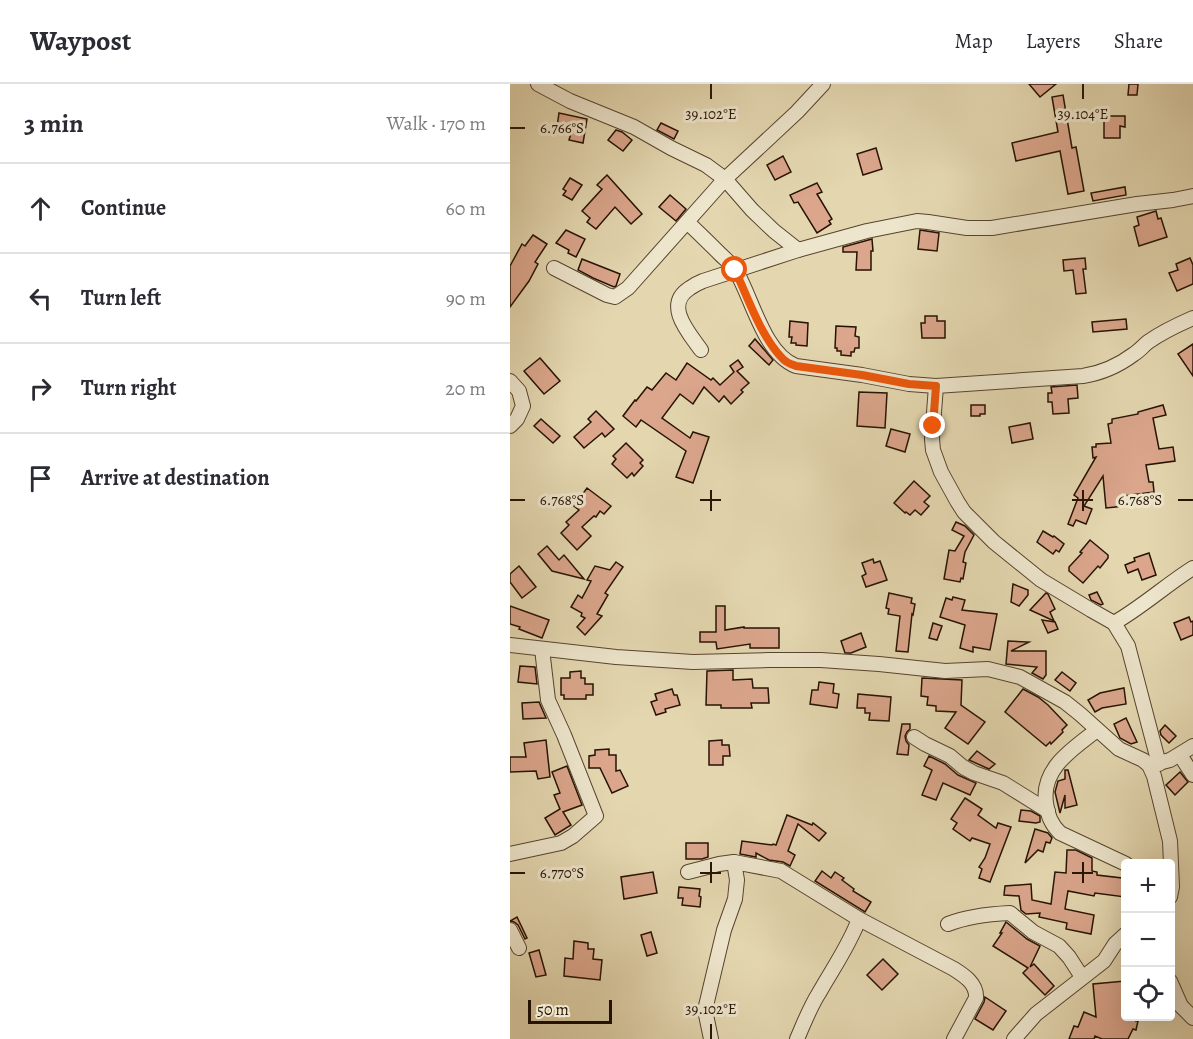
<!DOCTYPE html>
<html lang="en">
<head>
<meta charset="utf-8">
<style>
	body { margin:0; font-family:Alegreya,serif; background:#f2f2f3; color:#2b2b33 }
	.controls { position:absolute; right:18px; bottom:18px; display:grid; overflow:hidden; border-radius:6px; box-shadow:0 6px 24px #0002 }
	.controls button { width:54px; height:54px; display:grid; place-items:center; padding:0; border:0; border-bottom:2px solid #e1e1e2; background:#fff; color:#2b2b33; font:30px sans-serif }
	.scale { position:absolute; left:18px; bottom:15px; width:84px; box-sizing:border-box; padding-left:6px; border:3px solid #271303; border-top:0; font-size:16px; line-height:21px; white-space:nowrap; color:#271303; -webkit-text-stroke:4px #ede5cc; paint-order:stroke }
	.stop { position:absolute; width:18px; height:18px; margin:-14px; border:4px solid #ea580c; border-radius:50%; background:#fff }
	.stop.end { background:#ea580c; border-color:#fff; box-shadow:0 2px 6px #0008 }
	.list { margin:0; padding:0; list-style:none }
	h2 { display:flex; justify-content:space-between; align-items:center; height:78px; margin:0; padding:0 24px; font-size:26px }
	h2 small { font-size:20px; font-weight:400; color:#7c7c81 }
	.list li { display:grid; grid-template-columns:39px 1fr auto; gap:18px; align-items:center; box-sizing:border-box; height:90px; padding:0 24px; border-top:2px solid #e1e1e2 }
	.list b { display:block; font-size:22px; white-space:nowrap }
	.list em { font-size:20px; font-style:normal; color:#7c7c81 }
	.icon { flex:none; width:33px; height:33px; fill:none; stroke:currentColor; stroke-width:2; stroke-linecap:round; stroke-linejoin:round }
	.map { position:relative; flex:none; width:683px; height:955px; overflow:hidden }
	header { display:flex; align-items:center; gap:36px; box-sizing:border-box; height:84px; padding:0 30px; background:#fff; border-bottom:2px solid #e1e1e2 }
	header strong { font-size:28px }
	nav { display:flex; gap:33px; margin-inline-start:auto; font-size:21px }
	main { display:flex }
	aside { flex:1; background:#fff }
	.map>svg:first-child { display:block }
	.building { fill:#dba68c; stroke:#271303; stroke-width:1.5 }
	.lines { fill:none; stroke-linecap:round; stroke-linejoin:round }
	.minor-casing { stroke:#56442e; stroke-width:16 }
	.minor { stroke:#ede5cc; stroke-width:14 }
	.route { stroke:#ea580c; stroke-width:8 }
	.ticks { fill:none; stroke:#271303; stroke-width:2 }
	.ticks-label { font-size:15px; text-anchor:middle; fill:#271303; stroke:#ede5cc; stroke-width:6; stroke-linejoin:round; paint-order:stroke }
</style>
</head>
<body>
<header>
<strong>Waypost</strong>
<nav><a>Map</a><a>Layers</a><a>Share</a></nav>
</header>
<main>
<aside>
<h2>3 min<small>Walk · 170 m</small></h2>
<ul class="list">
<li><svg class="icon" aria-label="ahead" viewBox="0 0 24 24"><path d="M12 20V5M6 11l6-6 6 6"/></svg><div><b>Continue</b></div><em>60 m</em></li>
<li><svg class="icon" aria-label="left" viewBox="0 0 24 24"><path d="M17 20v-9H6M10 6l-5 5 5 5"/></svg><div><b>Turn left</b></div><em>90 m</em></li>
<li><svg class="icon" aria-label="right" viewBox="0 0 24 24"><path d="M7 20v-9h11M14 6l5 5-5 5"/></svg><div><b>Turn right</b></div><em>20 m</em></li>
<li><svg class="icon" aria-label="arrive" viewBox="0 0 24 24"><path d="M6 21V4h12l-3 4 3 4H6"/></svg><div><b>Arrive at destination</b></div></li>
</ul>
</aside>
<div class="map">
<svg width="683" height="955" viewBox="0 0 683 955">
	<rect width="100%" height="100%" fill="#e4d7b0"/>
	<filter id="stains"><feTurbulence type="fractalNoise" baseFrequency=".00333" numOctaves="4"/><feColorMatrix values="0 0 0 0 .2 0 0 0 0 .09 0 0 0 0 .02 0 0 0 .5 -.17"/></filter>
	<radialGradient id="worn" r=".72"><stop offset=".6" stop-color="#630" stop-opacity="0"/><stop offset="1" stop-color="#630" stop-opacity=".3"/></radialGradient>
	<g class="building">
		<polygon points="519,0 546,0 530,13"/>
		<polygon points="619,0 628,0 627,11 618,11"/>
		<polygon points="553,11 562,64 566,63 574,107 558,110 550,67 506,77 502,59 548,48 542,13"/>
		<polygon points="49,29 77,35 73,59 59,56 62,46 47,43"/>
		<polygon points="594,32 615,32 615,43 610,42 610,54 594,54"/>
		<polygon points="151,39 168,47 164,55 147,46"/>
		<polygon points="106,46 112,48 122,56 113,67 98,56"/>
		<polygon points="366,64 372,85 353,91 347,70"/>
		<polygon points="273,72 281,88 265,96 257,81"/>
		<polygon points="97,91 132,130 121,140 105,123 86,145 77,138 80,134 72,127 92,105 87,101"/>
		<polygon points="60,94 72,101 62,116 53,111 56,107 53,105"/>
		<polygon points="307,99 312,108 307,110 322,135 319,137 321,140 307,149 288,118 284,119 280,111"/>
		<polygon points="615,103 616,111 583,117 581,109"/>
		<polygon points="160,111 176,125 166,137 149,123"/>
		<polygon points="646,127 648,135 651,134 657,153 629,162 624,143 629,141 627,133"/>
		<polygon points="56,146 75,155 66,173 58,169 59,166 46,159"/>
		<polygon points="410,146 429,149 427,167 408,165"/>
		<polygon points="23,151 37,160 25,178 28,180 19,197 0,223 0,182 12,160 15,162"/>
		<polygon points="362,155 363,167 361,167 361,186 346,186 347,168 333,168 333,163"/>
		<polygon points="575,174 576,185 573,185 576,209 566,210 563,186 554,187 553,176"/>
		<polygon points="680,174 683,181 683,200 667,207 659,189 668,186 666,180"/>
		<polygon points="72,175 110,190 106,202 104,203 83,194 68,186"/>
		<polygon points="415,232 427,232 427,237 435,237 435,254 412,254 411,239 415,239"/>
		<polygon points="616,235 617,245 583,248 582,238"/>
		<polygon points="280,237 298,239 297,262 286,261 286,259 281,259 282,253 279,253"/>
		<polygon points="326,242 346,243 345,252 349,253 349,264 345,264 344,268 341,268 341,272 331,271 331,267 327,267 327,264 325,264"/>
		<polygon points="245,255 263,276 259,281 239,262"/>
		<polygon points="683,260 683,292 668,270"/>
		<polygon points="30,274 50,297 34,310 14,287"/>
		<polygon points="228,276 233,283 227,287 239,299 231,306 233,308 221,320 214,312 209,318 194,303 183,320 170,310 152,334 180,354 183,348 199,353 183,399 166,393 176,367 131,336 126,343 113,332 125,316 126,317 137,303 142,306 156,289 166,296 177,279 201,296 203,294 210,301 224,288 220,282"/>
		<polygon points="567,301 568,314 558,315 559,329 543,330 542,318 538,318 538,309 542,309 541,303"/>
		<polygon points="349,308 377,309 375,344 347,342"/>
		<polygon points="461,321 475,321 475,330 470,330 470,332 461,332"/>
		<polygon points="653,321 656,331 643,334 649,365 663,363 665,377 636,381 639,398 643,398 644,408 614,412 615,422 596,424 593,392 574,422 582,425 576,440 566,436 563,442 558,440 568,414 564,411 586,373 583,374 582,363 586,363 586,360 601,359 598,340 602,339 602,335 628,330 628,328"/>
		<polygon points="86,327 104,345 95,353 92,349 74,364 64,353 81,338 78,335"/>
		<polygon points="31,335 50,352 43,359 24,342"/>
		<polygon points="520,339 523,355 502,359 499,343"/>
		<polygon points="381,345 400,350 395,368 376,362"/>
		<polygon points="116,359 133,376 130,379 133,382 124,392 122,389 117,394 102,380 106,375 103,372"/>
		<polygon points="404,397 420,412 414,418 419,422 411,431 405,426 400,431 396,428 395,429 384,419"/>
		<polygon points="77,404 101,422 94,430 90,427 86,433 84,432 72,443 81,452 67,466 51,449 59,441 56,438 69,426 64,422"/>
		<polygon points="446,438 455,442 464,451 455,468 453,478 456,479 453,495 451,494 450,498 434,495 439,466 445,467 454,452 442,446"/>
		<polygon points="533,447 543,453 544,452 554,460 549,468 546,466 543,470 527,458"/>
		<polygon points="580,456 598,471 598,474 590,484 588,482 573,499 559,487 559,483 572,469 570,468"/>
		<polygon points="37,462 49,476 54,471 74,495 42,487 28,470"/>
		<polygon points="639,469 646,491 632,496 628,485 618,489 615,481 625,477 624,474"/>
		<polygon points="363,475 364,479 370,477 377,496 356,503 352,492 356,490 352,479"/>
		<polygon points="106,478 113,483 95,509 98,511 87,530 92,532 75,551 67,543 75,534 71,532 72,529 61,523 68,511 72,514 81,497 77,496 85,482 100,486"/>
		<polygon points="9,482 26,503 12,514 0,498 0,490"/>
		<polygon points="503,500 518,506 518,511 509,522 501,518"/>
		<polygon points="587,508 593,520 591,521 581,516 579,511"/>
		<polygon points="379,509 402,514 401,519 405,520 403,531 402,530 398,568 386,567 390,532 378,530 379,525 376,524"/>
		<polygon points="536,509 538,510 545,525 540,528 544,537 520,526"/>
		<polygon points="443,513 455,516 452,526 487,530 480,566 463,563 463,568 450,564 455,541 430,533 436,514 442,516"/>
		<polygon points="0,522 39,536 32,554 9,545 10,543 0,540"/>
		<polygon points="206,522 215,522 215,546 234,543 234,544 269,544 269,564 240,564 240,560 207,565 206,558 190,558 190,548 206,548"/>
		<polygon points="679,533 681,538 683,537 683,551 671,556 664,539"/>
		<polygon points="532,536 545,538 548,545 538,549"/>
		<polygon points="423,539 432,542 427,556 419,554"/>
		<polygon points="351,549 356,563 341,569 335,569 331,557"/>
		<polygon points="498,557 519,558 501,567 536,567 536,591 533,595 522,589 527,583 496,580"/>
		<polygon points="10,582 25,583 27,600 8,598"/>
		<polygon points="223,586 223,596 242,595 243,604 258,604 259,619 241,619 242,624 211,624 211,621 196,621 197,587"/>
		<polygon points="71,587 71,594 75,594 75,600 83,600 83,611 76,611 76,615 54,615 54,611 51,611 51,594 60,594 60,588"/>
		<polygon points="552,588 566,599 560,607 545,596"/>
		<polygon points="412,594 452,596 451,621 475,638 458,660 435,644 446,628 426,627 426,622 417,621 418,613 411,612"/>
		<polygon points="309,598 324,600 323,609 329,610 327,624 300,620 302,606 308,606"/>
		<polygon points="614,604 616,620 592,624 585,628 578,616 590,609"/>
		<polygon points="162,605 164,611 167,611 170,621 155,625 156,628 146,631 141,618 147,616 145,610"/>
		<polygon points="513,605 528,613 538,621 557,641 552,646 553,648 541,660 540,658 536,662 495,628"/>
		<polygon points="348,610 381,613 379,637 359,636 360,629 355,629 355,624 347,624"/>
		<polygon points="29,618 36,634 13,635 12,619"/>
		<polygon points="616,634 627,658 621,660 610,654 604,640"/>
		<polygon points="392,640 400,640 400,645 397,648 395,652 396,657 399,661 398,671 387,670"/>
		<polygon points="655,641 666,652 659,659 651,651 650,647"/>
		<polygon points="36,656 40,693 28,695 26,687 0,688 0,673 16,673 14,659"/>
		<polygon points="212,656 212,661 219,661 220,672 213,672 213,681 199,681 199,657"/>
		<polygon points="99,665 99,671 106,671 106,687 110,686 118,702 102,709 90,684 79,684 79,672 85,671 85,666"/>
		<polygon points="467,667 485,680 479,685 459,676"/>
		<polygon points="419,672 435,680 448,691 466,699 460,711 433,699 426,716 412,711 422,686 414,682"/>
		<polygon points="57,682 72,721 53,728 61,741 45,751 35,734 50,725 44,711 50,709 42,688"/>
		<polygon points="555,686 558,686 567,721 555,724 555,711 550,729 545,708 548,697 555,695"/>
		<polygon points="670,688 678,698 665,711 656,701"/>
		<polygon points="455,714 472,725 468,731 486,744 488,739 501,743 480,798 469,794 472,785 469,783 475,774 480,760 462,754 460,757 443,745 447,739 441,735"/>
		<polygon points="511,726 521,727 530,732 530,738 526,739 509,737"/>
		<polygon points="277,731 302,741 303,739 316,749 309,757 288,740 278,767 285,771 280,782 273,778 259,776 246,769 246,773 230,770 232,757 262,761 263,760 266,761"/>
		<polygon points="525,745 538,749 542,754 540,759 536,758 533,768 528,766 515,779"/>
		<polygon points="176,759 198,759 198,773 192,775 176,775"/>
		<polygon points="557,766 566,766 582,774 582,787 587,788 587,791 612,794 612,796 615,796 615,813 585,809 584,812 558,807 555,825 584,831 581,850 556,845 557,839 529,833 530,829 516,830 511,826 509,812 494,811 495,802 521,800 522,816 541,820 545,788 556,789"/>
		<polygon points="312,787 321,794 325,788 334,794 332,796 344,805 343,807 361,818 355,828 305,797"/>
		<polygon points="143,788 147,809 114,815 111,793"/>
		<polygon points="169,803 190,805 189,812 191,813 190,823 172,821 173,814 168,814"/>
		<polygon points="7,833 17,854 15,855 8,841 4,838 0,837"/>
		<polygon points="496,838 517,855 530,862 520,883 524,880 544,902 535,911 513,889 518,884 483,862 492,849 490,849"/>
		<polygon points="141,848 147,869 137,872 131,851"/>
		<polygon points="64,857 78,859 78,865 84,865 83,875 92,876 90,896 54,892 55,874 63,875"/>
		<polygon points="29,866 36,891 26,893 19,869"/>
		<polygon points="373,875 388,890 372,906 357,891"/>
		<polygon points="615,897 615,933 627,933 626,937 628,937 626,946 623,945 618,955 592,955 585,952 584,955 559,955 564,942 568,943 574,928 586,933 583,900"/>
		<polygon points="475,913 496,927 483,946 465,935 474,918"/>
	</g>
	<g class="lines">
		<defs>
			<g id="minor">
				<polyline points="28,0 60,17 124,43 161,64 196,81 215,95 242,126 264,147 288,166 357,147 407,137 418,138 457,144 482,144 627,120 663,116 683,112"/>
				<path d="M177 138C188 148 199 159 210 170 215 175 222 180 226 187 242 214 254 270 286 282L352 291 399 300 426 302 573 292C592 289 608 282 624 270 629 267 633 262 638 258 652 248 667 241 683 234"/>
				<polyline points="44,184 97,211 105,213 118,204 215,95 287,28 313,0"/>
				<path d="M191 266C179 249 153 221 180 204 184 201 188 199 193 197L288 166"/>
				<polyline points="0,297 9,307 13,322 7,335 0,342"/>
				<polyline points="426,302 422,355 423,366 431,388 447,417 454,428 484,458 531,496 581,526 604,539 618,562 649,680"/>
				<path d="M604 539C632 523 656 501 683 484"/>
				<polyline points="0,561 106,573 183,578 259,576 311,576 369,580 435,587 478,585 510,593 555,618 570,630 609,665 633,676 639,681 644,692 660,757 662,803 660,813"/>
				<path d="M587 646C563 665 531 684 536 719 538 732 541 740 550 749L616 780"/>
				<polyline points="404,653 415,660 440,672 453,683 464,689 493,699 538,727"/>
				<polyline points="670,671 683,691"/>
				<polyline points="641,681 660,676 683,662"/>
				<polyline points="0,770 51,759 63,752 86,732 54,651 38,616 32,565"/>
				<path d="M178 788 209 780 224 778 271 787 349 835 444 885C455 892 467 900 466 914L444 955"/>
				<path d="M438 840C458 832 480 830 500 829L523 848 549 862 559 873 572 893"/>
				<polyline points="0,846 9,864"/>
				<polyline points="660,897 671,922 683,934"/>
				<polyline points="201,955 195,926 214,846 225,815 227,796 224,778"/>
				<path d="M287 955C294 939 300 923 309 909 323 884 339 862 349 835"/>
				<polyline points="504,955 526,930 594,877 605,860 616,850"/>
			</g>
		</defs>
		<use href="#minor" class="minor-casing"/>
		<use href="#minor" class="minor"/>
	</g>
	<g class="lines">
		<path class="route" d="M225 186C238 214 251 253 273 275 277 279 281 280 286 282L352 291 399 300 426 302 423 342"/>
	</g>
	<path class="ticks" d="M201 0V15M573 0V15M0 44H15M201 406V427M573 406V427M0 416H15M190 416H211M562 416H583M668 416H683M201 778V799M573 778V799M0 789H15M190 789H211M562 789H583M201 940V955"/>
	<g class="ticks-label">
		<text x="201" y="35">39.102°E</text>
		<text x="573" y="35">39.104°E</text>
		<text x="52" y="49">6.766°S</text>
		<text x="52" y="421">6.768°S</text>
		<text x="630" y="421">6.768°S</text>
		<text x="52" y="794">6.770°S</text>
		<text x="201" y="930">39.102°E</text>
	</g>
	<rect width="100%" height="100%" filter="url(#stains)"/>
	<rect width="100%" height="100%" fill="url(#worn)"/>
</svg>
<div class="controls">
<button>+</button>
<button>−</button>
<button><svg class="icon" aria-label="locate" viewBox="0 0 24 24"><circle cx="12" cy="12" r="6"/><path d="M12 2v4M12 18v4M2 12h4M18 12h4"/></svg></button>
</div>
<div class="scale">50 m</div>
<div class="stop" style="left:225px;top:186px"></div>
<div class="stop end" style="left:423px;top:342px"></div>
</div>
</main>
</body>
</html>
